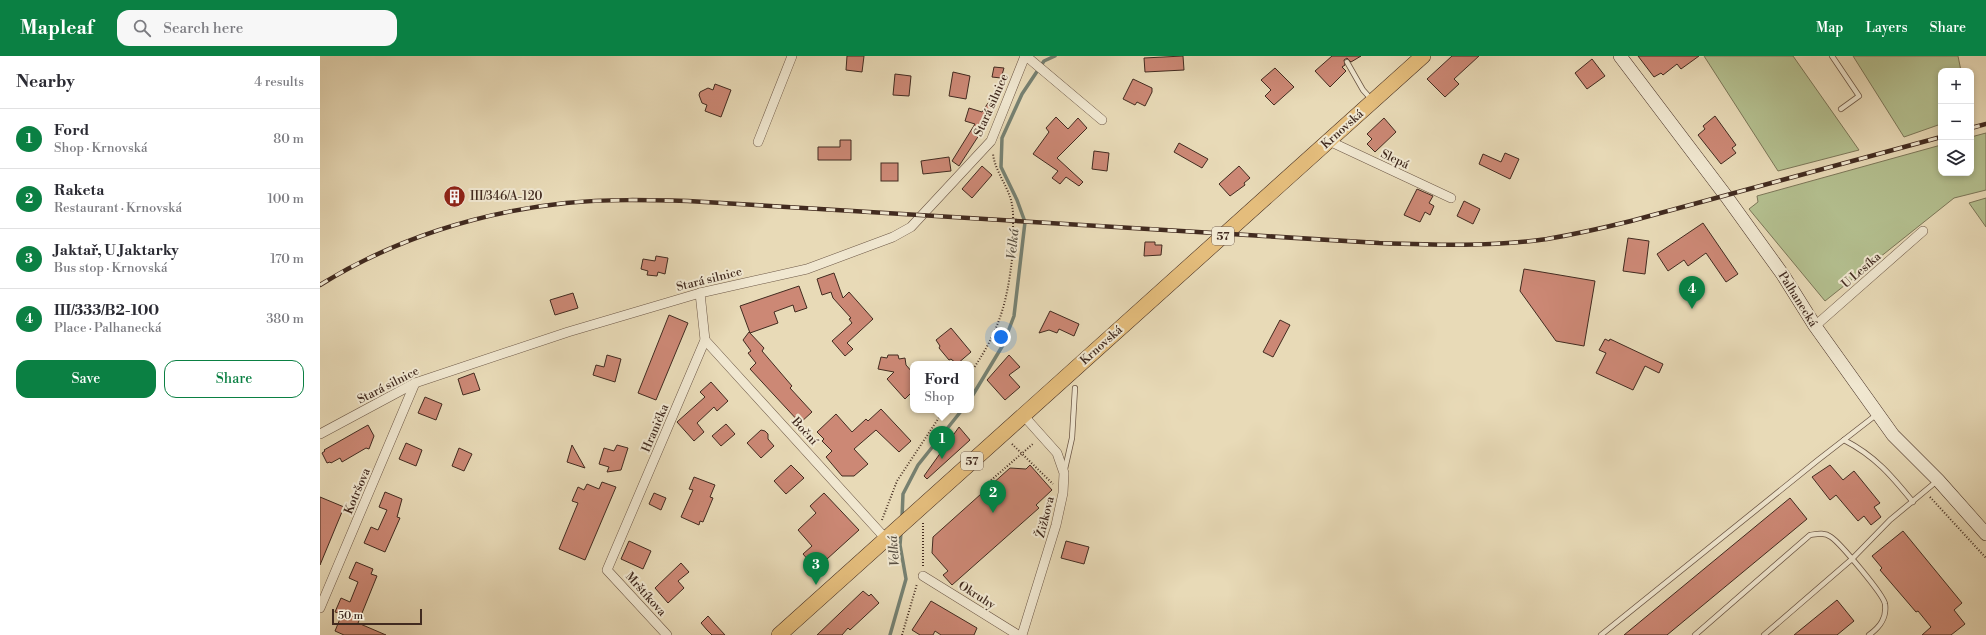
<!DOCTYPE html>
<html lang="en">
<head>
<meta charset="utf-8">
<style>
	body { margin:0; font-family:"Libre Bodoni",serif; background:#f7f7f7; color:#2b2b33 }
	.controls { position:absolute; right:12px; top:12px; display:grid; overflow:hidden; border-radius:8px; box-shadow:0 2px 6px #0003 }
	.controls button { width:36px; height:36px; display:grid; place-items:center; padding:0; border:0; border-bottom:1px solid #e1e1e2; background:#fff; color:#2b2b33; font:20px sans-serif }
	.scale { position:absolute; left:12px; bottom:10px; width:90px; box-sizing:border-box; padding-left:4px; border:2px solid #422b20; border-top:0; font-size:11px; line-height:14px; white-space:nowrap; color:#422b20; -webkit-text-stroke:3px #f0e7d0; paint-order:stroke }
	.you { position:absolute; left:681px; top:281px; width:14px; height:14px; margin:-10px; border:3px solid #fff; border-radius:50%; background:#1a73e8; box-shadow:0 0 0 6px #1a73e833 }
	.badge { display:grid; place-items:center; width:26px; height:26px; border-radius:50%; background:#0b8043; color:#fff; font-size:13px; font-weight:700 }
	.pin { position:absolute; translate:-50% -33px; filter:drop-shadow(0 1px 2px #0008) }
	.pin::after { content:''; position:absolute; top:21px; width:14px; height:12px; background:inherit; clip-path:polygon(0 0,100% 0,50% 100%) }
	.popup { position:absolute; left:590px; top:305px; width:64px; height:52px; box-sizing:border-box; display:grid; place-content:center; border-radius:8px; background:#fff; filter:drop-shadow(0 1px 3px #0005); font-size:13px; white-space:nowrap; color:#7c7c81 }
	.popup b { font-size:15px; color:#2b2b33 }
	.popup::after { content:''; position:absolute; left:50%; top:100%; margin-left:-8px; border:8px solid transparent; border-top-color:#fff }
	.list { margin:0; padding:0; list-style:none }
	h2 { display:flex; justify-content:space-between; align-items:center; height:52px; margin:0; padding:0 16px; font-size:17px }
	h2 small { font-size:13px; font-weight:400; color:#7c7c81 }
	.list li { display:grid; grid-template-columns:26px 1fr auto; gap:12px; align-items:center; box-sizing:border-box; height:60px; padding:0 16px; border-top:1px solid #e1e1e2 }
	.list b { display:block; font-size:15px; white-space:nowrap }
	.list p { margin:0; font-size:13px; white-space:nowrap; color:#7c7c81 }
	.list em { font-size:13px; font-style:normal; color:#7c7c81 }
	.actions { display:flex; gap:8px; padding:12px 16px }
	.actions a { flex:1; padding:9px 0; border:1px solid #0b8043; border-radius:12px; text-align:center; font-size:14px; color:#0b8043 }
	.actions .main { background:#0b8043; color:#fff }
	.icon { flex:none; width:22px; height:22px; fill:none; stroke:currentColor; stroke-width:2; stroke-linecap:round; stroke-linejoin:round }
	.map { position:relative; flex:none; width:1666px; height:579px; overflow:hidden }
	header { display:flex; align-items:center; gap:24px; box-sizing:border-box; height:56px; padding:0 20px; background:#0b8043; color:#fff }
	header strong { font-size:19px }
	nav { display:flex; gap:22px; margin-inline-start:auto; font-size:14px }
	.search { width:280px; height:36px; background:#f7f7f7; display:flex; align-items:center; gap:10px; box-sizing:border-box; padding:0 14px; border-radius:12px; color:#7c7c81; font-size:15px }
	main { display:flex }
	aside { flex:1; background:#fff }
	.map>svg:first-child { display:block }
	.green { fill:#b4c090; stroke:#7b7658 }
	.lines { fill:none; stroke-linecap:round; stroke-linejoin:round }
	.stream { stroke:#768172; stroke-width:3.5 }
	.building { fill:#cc8875; stroke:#422b20 }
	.lane-casing { stroke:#6c5746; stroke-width:6 }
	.street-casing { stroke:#6c5746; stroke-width:10 }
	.secondary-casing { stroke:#422b20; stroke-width:14 }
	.primary-casing { stroke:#422b20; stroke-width:16 }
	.path { stroke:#422b20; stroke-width:2; stroke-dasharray:1 2; stroke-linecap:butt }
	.lane { stroke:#f0e7d0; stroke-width:4.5 }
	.street { stroke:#f0e7d0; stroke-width:9 }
	.secondary { stroke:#f0e7d0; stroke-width:13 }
	.primary { stroke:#e4bd7c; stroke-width:15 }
	.rail-casing { stroke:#422b20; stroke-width:4.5 }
	.rail { stroke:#f0e7d0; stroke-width:3; stroke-dasharray:9; stroke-linecap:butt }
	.labels { text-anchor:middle; stroke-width:4; stroke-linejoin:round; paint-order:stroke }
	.shield { fill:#f0e7d0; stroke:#766355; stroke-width:1 }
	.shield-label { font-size:11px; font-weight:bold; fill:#422b20 }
	.street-label { font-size:12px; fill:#422b20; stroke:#f0e7d0 }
	.poi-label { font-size:12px; fill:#422b20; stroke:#f0e7d0; text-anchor:start }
	.water-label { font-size:13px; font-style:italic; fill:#584f42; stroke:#f0e7d0 }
</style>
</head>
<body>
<header>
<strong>Mapleaf</strong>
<div class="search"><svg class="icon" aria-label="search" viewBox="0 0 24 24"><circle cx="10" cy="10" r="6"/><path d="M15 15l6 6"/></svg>Search here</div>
<nav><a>Map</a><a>Layers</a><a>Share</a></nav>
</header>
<main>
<aside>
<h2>Nearby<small>4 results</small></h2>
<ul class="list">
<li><span class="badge">1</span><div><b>Ford</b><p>Shop · Krnovská</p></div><em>80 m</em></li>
<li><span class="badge">2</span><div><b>Raketa</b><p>Restaurant · Krnovská</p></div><em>100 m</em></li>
<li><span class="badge">3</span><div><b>Jaktař, U Jaktarky</b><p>Bus stop · Krnovská</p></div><em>170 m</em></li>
<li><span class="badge">4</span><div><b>III/333/B2-100</b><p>Place · Palhanecká</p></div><em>380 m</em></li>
</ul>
<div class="actions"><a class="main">Save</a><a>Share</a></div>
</aside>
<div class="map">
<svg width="1666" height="579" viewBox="0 0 1666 579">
	<rect width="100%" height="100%" fill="#e8dab7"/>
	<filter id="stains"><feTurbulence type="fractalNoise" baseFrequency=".005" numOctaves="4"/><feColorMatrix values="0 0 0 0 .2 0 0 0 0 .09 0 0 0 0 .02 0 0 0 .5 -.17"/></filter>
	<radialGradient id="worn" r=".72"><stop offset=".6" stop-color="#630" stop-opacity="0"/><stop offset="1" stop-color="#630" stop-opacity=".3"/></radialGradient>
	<g class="green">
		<polygon points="1384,0 1473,0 1539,94 1458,115"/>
		<polygon points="1533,0 1638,0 1641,15 1621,15 1621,68 1584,81"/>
		<polygon points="1666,77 1666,134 1634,142 1505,245 1429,153 1438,146 1437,140 1621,89 1621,117 1651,117 1651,81"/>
		<polygon points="1666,142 1666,171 1649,147"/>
	</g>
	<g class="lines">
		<g class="stream">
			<polyline points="651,342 683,289 694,260 705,166 697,144 681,111 682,82 702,38 724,5 735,0"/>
			<polyline points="582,462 583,438 598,409 642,354"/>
			<polyline points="570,579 586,523 580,489 581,476"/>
		</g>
	</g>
	<g class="building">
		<polygon points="527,0 544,0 542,16 526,14"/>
		<polygon points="863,0 864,14 825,16 824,2"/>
		<polygon points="1012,0 1041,0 1031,6 1027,2 1024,4 1025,9 1022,11 1026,15 1010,31 995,15"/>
		<polygon points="1132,0 1159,0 1134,23 1139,28 1125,41 1107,23"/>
		<polygon points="1318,0 1379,0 1361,13 1357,8 1343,19 1341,17 1334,21"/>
		<polygon points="1272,3 1285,20 1267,33 1255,17"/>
		<polygon points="674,11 684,12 681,22 672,21"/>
		<polygon points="955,12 974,31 954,49 945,40 951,34 941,24"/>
		<polygon points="633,16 650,20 646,43 629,40"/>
		<polygon points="575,18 591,20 589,40 573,39"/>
		<polygon points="813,23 832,32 832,36 825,50 817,46 815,49 803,43"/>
		<polygon points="395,28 411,34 401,61 385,55 387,49 382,47 379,39 380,36 388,32 393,34"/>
		<polygon points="668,47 672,49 663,73 639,110 632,105 655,68 645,65 649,52 662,56"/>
		<polygon points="1395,60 1416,89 1412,92 1416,97 1401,108 1378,79 1385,73 1383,70"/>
		<polygon points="736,61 748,73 758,62 767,72 737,102 763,126 759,130 746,121 740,128 732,122 738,115 713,98 729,76 726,72"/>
		<polygon points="1064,62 1076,76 1055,96 1047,88 1052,83 1047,78"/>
		<polygon points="520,84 531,84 531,104 498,104 498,91 520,91"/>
		<polygon points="859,87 888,103 882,112 854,96"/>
		<polygon points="774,95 789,97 787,115 772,113"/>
		<polygon points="1185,97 1199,103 1190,123 1159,108 1163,98 1181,106"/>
		<polygon points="629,101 631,115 603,118 601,105"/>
		<rect x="561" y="107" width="17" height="18"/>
		<polygon points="662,110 672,119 652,142 642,133"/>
		<polygon points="919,110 930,122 924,127 925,129 910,140 899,128"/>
		<polygon points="1097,133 1113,140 1109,147 1114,150 1110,159 1105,156 1100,166 1084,159"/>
		<polygon points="1144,145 1160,153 1153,168 1137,160"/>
		<polygon points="1383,167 1418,218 1406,226 1386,197 1368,210 1364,204 1348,215 1337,198"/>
		<polygon points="1308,182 1329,185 1325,218 1303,215"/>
		<polygon points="825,186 835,186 835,189 842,189 841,199 824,200"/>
		<polygon points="336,200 348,202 345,218 338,216 337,220 327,219 328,215 321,213 323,203 335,205"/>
		<polygon points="1204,213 1275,225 1264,290 1236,285 1200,235"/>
		<polygon points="514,217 523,242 529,236 553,263 527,287 533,293 525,300 512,285 532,267 529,263 531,262 513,242 511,236 502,239 497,223"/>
		<polygon points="479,230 487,252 475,256 473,249 454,256 458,267 430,277 420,250"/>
		<polygon points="253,237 258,252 235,259 230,244"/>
		<polygon points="730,255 759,268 754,280 739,273 737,277 729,274 719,277"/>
		<polygon points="349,259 368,267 336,344 318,337"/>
		<polygon points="960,264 970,269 953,301 943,296"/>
		<polygon points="631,272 651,296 637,308 631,303 629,304 619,292 620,290 616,284"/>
		<polygon points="429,276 444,292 442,295 472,330 470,332 492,356 480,367 430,313 436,307 428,297 431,295 423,284"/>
		<polygon points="1285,283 1289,285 1290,283 1343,308 1339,317 1325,310 1313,334 1276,317 1286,297 1279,294"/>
		<polygon points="287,299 301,303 295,326 273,319 276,309 284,311"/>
		<polygon points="568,299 578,299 579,303 585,302 586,309 593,317 593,335 585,343 567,323 574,316 558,313 561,301 567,302"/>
		<polygon points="689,299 700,311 689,319 700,331 685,344 667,324"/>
		<polygon points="154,317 160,334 143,339 138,323"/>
		<polygon points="391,326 408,345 397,355 394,351 377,367 384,376 374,385 357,366 385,341 380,336"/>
		<polygon points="105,341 122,348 116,364 98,357"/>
		<polygon points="561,353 591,385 579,396 556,374 534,393 548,408 534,420 522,420 506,401 512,395 502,385 504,383 497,376 516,358 532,376 546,363 548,365"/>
		<polygon points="406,368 415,378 401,390 392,380"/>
		<polygon points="48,369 54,380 49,393 46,392 22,406 20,402 11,407 10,406 7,407 2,397 5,395 4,394"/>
		<polygon points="639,371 650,384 607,423 604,420"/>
		<polygon points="441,374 445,375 448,378 448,383 454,390 441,402 427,387"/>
		<polygon points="86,387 102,394 96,410 79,403"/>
		<polygon points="252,389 265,412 247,406"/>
		<polygon points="297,389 308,392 301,414 287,416 289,411 279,408 284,392 294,395"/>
		<polygon points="139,392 152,398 144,415 132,410"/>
		<polygon points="471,409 484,422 466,438 454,425"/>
		<polygon points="710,409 732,434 716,449 719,452 632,529 623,519 628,515 612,497 613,481 690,412 706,413"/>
		<polygon points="1510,409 1523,424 1534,415 1560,447 1554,451 1561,461 1551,469 1544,460 1538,465 1516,439 1510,444 1492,421"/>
		<polygon points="374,421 395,429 390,441 393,442 383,466 380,465 379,469 361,461 373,434 369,433"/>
		<polygon points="282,426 296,431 265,504 239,493 258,447 252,445 258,431 264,434 267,428 279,433"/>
		<polygon points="65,436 82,443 77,461 80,462 65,496 44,487 51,471 58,474 67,454 59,451"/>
		<polygon points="334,437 346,442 341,454 329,448"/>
		<polygon points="504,437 539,474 496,513 483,498 492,490 478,474 496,457 490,450"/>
		<polygon points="0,441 24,451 0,509"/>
		<polygon points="1470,442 1487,463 1347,579 1304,579"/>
		<polygon points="1583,475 1642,547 1634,554 1645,568 1631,579 1602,579 1611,571 1598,555 1596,556 1560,514 1562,512 1552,500"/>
		<polygon points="309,485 331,495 323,513 301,503"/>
		<polygon points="746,485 769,491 764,508 741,502"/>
		<polygon points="36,506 53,513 51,518 57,520 38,567 66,579 24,579 15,575 22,558 15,556 21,542 30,546 38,526 29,522"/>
		<polygon points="361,507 369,516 358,525 364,532 348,547 335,532"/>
		<polygon points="543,535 549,540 551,538 559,547 530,574 528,572 522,579 497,579"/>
		<polygon points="1517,544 1534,565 1517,579 1474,579"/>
		<polygon points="611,545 657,572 654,579 621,579 615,575 613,579 600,579 592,574"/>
		<polygon points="388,560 394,567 405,579 392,579 387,574 381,567"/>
	</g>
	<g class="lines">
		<defs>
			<g id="lane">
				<polyline points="1512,0 1539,40 1521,53"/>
				<polyline points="1027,6 1043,34 1052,44"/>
				<path d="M1524 384C1555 400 1571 419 1593 446"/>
				<polyline points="745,413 752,382 755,332"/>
				<polyline points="1281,579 1498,404 1556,359"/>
				<path d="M1375 579 1490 479C1497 478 1504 476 1511 481 1520 487 1564 539 1565 548 1567 562 1560 571 1549 579"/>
				<polyline points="1444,579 1532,503 1570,464 1617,425"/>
			</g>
			<g id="street">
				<polyline points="706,0 782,64"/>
				<polyline points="1009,85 1131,142"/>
				<polyline points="438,86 472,0"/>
				<polyline points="1495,270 1603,175"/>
				<polyline points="385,284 566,483"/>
				<polyline points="0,378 95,327 248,276 380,237 487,213 573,181 591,171 671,85 705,0"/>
				<polyline points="603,520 698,579"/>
				<polyline points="0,552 95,327"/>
				<polyline points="347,579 287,514 385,284 380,237"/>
				<polyline points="702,579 736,469 743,437 744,417 737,397 703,359"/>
			</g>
			<polyline id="secondary" points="1300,0 1406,140 1463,219 1495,270 1573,379 1618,424 1666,478"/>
			<polyline id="primary" points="459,579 1103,0"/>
		</defs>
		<use href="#lane" class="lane-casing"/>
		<use href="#street" class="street-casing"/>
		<use href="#secondary" class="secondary-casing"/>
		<use href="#primary" class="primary-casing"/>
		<g class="path">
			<path d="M651 316C686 266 689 234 695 175H693C693 164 694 152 690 141 685 126 675 114 673 98"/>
			<polyline points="692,388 733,428"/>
			<polyline points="662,432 714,387"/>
			<polyline points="1610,441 1666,502"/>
			<polyline points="562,464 577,425 624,354"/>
			<polyline points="603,510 603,466"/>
			<polyline points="582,579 597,528"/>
		</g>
		<use href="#lane" class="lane"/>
		<use href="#street" class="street"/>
		<use href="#secondary" class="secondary"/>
		<use href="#primary" class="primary"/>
		<defs>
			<g id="rail">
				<polyline points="1651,72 1666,68"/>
				<path d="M0 229C74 183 160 156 246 147 287 143 328 144 368 145L1059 187C1115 189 1172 191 1227 183 1256 178 1283 172 1311 165L1621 81"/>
			</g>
		</defs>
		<use href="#rail" class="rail-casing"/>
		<use href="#rail" class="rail"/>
	</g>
	<defs>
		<symbol id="building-disc" viewBox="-11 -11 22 22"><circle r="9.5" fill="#8f2418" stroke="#f0e7d0"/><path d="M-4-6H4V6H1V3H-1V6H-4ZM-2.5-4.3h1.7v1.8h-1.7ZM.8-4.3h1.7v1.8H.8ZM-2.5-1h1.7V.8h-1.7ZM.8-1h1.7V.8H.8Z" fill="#fff"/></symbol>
	</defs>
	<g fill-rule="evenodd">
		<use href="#building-disc" x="122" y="128" width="25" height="25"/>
	</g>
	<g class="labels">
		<g class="shield">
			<rect x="892" y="171" width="22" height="18" rx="3"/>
			<rect x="641" y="396" width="22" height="18" rx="3"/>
		</g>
		<g class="shield-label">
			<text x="903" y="184">57</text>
			<text x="652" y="409">57</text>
		</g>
		<g class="street-label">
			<text transform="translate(671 49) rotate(-66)" y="4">Stará silnice</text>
			<text transform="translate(1022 73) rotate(-42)" y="4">Krnovská</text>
			<text transform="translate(1075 103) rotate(25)" y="4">Slepá</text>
			<text transform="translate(1541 214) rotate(-41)" y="4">U Lesíka</text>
			<text transform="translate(389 223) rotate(-14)" y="4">Stará silnice</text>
			<text transform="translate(1478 243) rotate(58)" y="4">Palhanecká</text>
			<text transform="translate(781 289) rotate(-42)" y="4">Krnovská</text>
			<text transform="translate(68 329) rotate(-27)" y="4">Stará silnice</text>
			<text transform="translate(335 372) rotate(-67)" y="4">Hranička</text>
			<text transform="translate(485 375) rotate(48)" y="4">Boční</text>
			<text transform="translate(37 435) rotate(-67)" y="4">Kotršova</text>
			<text transform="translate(725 461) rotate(-76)" y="4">Žižkova</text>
			<text transform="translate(326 538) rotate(48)" y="4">Mrštíkova</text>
			<text transform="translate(657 539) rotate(32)" y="4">Okruhy</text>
		</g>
		<g class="poi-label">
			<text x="150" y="144">III/346/A-120</text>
		</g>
		<g class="water-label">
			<text transform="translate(692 188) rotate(-84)" y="5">Velká</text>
			<text transform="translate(573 495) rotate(-95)" y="5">Velká</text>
		</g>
	</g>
	<rect width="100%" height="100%" filter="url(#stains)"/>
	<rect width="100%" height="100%" fill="url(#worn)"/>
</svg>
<div class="controls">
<button>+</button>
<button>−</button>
<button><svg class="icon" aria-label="layers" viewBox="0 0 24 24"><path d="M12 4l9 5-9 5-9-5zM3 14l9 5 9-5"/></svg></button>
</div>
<div class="scale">50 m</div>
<div class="you"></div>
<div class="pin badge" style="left:622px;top:403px">1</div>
<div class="popup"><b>Ford</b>Shop</div>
<div class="pin badge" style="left:673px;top:457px">2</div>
<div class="pin badge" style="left:496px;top:529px">3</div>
<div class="pin badge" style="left:1372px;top:253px">4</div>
</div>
</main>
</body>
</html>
